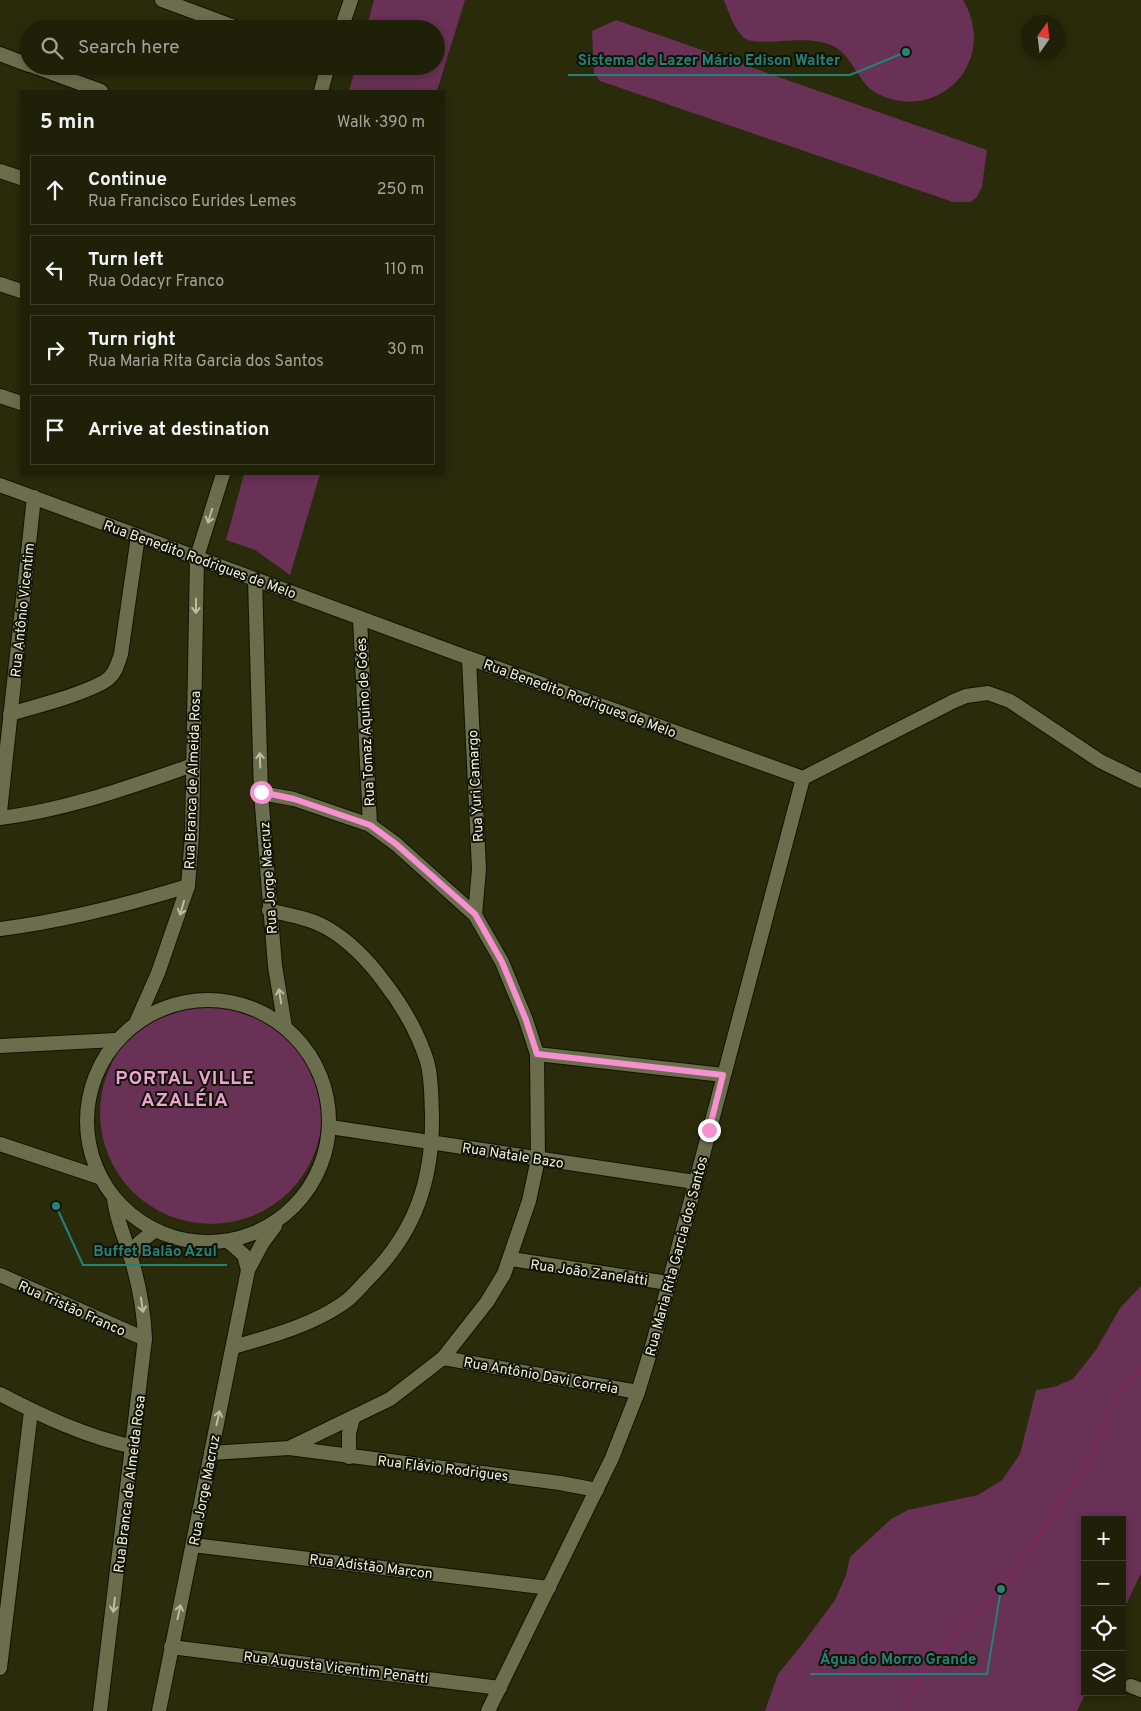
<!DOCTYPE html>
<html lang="en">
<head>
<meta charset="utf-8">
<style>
	body { margin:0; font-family:Overpass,sans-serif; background:#2c2d16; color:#f1f3f6 }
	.controls { position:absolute; right:15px; bottom:15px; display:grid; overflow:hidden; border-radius:0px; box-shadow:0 2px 8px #0003 }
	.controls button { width:45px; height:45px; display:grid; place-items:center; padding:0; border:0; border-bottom:1px solid #3c3e29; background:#1f2008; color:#f1f3f6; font:25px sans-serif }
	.compass { position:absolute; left:1021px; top:15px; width:45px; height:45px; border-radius:50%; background:#1f2008; box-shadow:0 2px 8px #0003; rotate:14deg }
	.stop { position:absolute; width:15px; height:15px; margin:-11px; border:4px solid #f690d0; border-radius:50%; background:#fff }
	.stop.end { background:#f690d0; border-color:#fff; box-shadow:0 1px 5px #0008 }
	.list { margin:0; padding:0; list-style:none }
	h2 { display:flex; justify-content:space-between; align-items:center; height:65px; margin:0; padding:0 20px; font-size:21px }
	h2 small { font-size:16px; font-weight:400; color:#a1a39c }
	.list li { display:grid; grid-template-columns:32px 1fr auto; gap:15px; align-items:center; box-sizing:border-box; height:70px; margin:0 10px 10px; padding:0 10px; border:1px solid #3c3e29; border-radius:0px }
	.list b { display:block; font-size:19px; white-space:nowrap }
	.list p { margin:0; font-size:16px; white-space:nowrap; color:#a1a39c }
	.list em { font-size:16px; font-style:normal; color:#a1a39c }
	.icon { flex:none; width:28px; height:28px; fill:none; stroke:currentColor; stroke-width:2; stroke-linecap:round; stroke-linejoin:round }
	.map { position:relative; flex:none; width:1141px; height:1711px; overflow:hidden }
	.search { position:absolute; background:#1f2008; box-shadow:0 2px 8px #0003; left:20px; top:20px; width:425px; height:55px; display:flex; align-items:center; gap:12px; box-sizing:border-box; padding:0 18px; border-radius:28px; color:#a1a39c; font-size:19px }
	.panel { position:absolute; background:#1f2008; box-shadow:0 2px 8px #0003; left:20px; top:90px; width:425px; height:385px; border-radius:0px }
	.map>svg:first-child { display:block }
	.green { fill:#683155 }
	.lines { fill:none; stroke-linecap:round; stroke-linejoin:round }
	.stream { stroke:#7a2a60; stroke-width:3 }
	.minor-casing { stroke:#121300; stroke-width:16 }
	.minor { stroke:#6b6e4d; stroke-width:14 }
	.oneway { stroke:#babda5 }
	.route { stroke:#f690d0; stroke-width:6 }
	.labels { text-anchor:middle; stroke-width:4; stroke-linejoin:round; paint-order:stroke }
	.street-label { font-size:14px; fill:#eff1df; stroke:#111206 }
	.district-label { font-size:19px; font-weight:bold; letter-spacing:1px; fill:#eba4d0; stroke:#111206 }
	.leader { fill:none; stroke:#258279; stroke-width:2 }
	.callout-dot { fill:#258279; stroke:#111206; stroke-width:2 }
	.callout-label { font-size:15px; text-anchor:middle; font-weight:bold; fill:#258279; stroke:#111206; stroke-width:4; stroke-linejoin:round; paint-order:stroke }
</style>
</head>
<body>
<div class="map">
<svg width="1141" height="1711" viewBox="0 0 1141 1711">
	<rect width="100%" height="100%" fill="#292b0b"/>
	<g class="green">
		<polygon points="374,0 465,0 437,91 349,91 356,66 436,66 436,29 366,29"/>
		<path d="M724 0H963C999 60 940 124 878 94 858 84 854 58 835 47 807 31 757 50 743 37 733 27 729 13 724 0Z"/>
		<polygon points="616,20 987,150 982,187 977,197 971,202 953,202 600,81 594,73 592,31"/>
		<polygon points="244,474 320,474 290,575 255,550 226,540"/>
		<circle cx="211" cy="1113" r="111"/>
		<polygon points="1141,1286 1141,1573 1122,1613 1122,1520 1085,1520 1086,1692 1077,1711 765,1711 778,1674 801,1646 835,1600 846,1575 850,1557 891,1519 908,1510 978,1495 1002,1480 1020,1454 1036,1390 1054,1387 1073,1379 1096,1350 1120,1308"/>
	</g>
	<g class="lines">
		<polyline class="stream" points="907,1711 912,1690 957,1630 1001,1589 1091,1459 1118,1394 1141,1369"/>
		<defs>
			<g id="minor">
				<polyline points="162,0 240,29"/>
				<polyline points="341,29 351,0"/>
				<polyline points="0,54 29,65"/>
				<polyline points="33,66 101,91"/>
				<polyline points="321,91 328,66"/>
				<polyline points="0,171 21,178"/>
				<polyline points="0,284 21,291"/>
				<polyline points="0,396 21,403"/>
				<polyline points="0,485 469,658 803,778 954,701 966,696 988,693 1010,701 1100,761 1141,781"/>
				<polyline points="255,579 261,793 275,966 285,1027"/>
				<polyline points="360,618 370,825"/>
				<polyline points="469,658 479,869 475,915"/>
				<path d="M10 714C33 707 93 692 109 678 116 672 118 663 121 654L138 536"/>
				<polyline points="0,812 34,497"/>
				<path d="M0 818C67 810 129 787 193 765"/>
				<path d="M0 929C65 921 126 905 188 886"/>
				<circle cx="208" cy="1121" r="121"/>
				<polyline points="136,1023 158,973 188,886 192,835 197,557 223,474"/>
				<polyline points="0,1046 116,1040"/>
				<polyline points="537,1054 723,1075"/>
				<polyline points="330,1127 695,1182"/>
				<polyline points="0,1144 99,1177"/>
				<polyline points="228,1241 244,1255 248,1270"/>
				<polyline points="131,1257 139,1243 155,1230"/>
				<polyline points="511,1259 668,1283"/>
				<polyline points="0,1275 145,1339"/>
				<path d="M234 1347C270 1336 310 1326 342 1304 352 1298 361 1286 369 1278 416 1231 433 1179 432 1114 431 1096 432 1078 427 1061 418 1033 402 1005 384 982 368 960 351 942 327 928 310 918 288 915 269 910"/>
				<polyline points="443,1358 638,1392"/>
				<path d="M0 1394C42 1416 87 1437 134 1447"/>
				<polyline points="289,1448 560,1483 597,1490"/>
				<polyline points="211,1453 289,1448 390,1399 443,1358 487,1302 504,1274 529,1201 538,1159 537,1054 526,1020 502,962 475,915 396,844 370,825 294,799 261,793"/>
				<polyline points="349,1457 349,1433 353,1418"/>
				<polyline points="193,1545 549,1588"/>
				<polyline points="171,1647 500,1688"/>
				<polyline points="0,1668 31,1411"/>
				<polyline points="1131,1686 1141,1690"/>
				<path d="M100 1711 145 1339C144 1312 139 1284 131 1258 125 1237 116 1220 114 1198"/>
				<polyline points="159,1711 248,1270 263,1242 275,1226"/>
				<polyline points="488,1711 612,1458 638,1392 653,1343 803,778"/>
			</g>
		</defs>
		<use href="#minor" class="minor-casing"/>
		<use href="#minor" class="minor"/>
	</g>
	<defs><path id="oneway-shaft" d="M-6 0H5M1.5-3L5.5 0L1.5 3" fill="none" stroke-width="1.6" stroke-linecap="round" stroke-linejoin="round" transform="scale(1.25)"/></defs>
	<g class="oneway">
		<use href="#oneway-shaft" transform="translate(210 516) rotate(107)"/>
		<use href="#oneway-shaft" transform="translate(196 606) rotate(91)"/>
		<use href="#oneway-shaft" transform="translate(260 760) rotate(-92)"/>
		<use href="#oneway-shaft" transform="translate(182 908) rotate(106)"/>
		<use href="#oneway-shaft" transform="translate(280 996) rotate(-99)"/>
		<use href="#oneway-shaft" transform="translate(142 1305) rotate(81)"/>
		<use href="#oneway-shaft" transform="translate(218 1418) rotate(-78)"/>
		<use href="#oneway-shaft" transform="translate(114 1605) rotate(97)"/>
		<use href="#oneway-shaft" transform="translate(179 1612) rotate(-78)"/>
	</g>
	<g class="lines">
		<polyline class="route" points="261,792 294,799 370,825 396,844 475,914 502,962 526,1020 537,1054 723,1075 709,1130"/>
	</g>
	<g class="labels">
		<g class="street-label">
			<text transform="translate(200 559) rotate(20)" y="5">Rua Benedito Rodrigues de Melo</text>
			<text transform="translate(22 610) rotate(-84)" y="5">Rua Antônio Vicentim</text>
			<text transform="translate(580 698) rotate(20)" y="5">Rua Benedito Rodrigues de Melo</text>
			<text transform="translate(365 722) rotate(-93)" y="5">Rua Tomaz Aquino de Góes</text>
			<text transform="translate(192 780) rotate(-88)" y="5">Rua Branca de Almeida Rosa</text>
			<text transform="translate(475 786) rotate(-93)" y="5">Rua Yuri Camargo</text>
			<text transform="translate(268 878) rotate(-94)" y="5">Rua Jorge Macruz</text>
			<text transform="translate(513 1155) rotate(9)" y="5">Rua Natale Bazo</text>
			<text transform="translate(676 1256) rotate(-75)" y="5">Rua Maria Rita Garcia dos Santos</text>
			<text transform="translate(589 1272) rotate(8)" y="5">Rua João Zanelatti</text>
			<text transform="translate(72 1308) rotate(24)" y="5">Rua Tristão Franco</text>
			<text transform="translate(541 1375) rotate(10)" y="5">Rua Antônio Davi Correia</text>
			<text transform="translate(443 1468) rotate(7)" y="5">Rua Flávio Rodrigues</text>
			<text transform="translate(129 1484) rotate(-83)" y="5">Rua Branca de Almeida Rosa</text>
			<text transform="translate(204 1490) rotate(-79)" y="5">Rua Jorge Macruz</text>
			<text transform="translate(371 1566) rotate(7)" y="5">Rua Adistão Marcon</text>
			<text transform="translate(336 1667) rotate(7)" y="5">Rua Augusta Vicentim Penatti</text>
		</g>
		<g class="district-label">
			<text x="185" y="1084">PORTAL VILLE<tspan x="185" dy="22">AZALÉIA</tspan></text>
		</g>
	</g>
	<path class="leader" d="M906 52L850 75H568M56 1206L83 1265H227M1001 1589L987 1674H810"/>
	<g class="callout-dot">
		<circle cx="906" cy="52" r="5"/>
		<circle cx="56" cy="1206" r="5"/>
		<circle cx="1001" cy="1589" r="5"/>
	</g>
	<g class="callout-label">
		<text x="709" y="65">Sistema de Lazer Mário Edison Walter</text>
		<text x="155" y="1256">Buffet Balão Azul</text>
		<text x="898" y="1664">Água do Morro Grande</text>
	</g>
</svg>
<div class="controls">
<button>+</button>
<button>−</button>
<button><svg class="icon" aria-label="locate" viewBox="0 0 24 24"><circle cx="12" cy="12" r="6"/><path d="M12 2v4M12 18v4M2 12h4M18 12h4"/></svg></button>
<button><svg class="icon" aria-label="layers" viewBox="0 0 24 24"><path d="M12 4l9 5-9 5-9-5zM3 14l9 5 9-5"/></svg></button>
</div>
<svg class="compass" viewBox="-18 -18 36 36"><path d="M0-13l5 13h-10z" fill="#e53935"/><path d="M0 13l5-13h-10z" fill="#a1a39c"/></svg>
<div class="stop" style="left:261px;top:792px"></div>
<div class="stop end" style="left:709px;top:1130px"></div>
<div class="search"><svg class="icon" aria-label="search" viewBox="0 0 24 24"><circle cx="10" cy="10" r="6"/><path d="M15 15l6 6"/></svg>Search here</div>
<section class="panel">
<h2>5 min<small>Walk · 390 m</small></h2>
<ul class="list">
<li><svg class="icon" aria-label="ahead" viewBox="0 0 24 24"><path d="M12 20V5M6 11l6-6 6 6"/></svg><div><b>Continue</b><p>Rua Francisco Eurides Lemes</p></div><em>250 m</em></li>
<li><svg class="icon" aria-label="left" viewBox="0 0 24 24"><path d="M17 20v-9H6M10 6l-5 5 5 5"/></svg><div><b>Turn left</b><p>Rua Odacyr Franco</p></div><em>110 m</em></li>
<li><svg class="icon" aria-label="right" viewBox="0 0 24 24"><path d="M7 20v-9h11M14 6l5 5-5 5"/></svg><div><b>Turn right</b><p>Rua Maria Rita Garcia dos Santos</p></div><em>30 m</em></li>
<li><svg class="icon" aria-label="arrive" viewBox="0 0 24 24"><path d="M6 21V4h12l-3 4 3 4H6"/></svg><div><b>Arrive at destination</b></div></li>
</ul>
</section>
</div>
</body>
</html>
